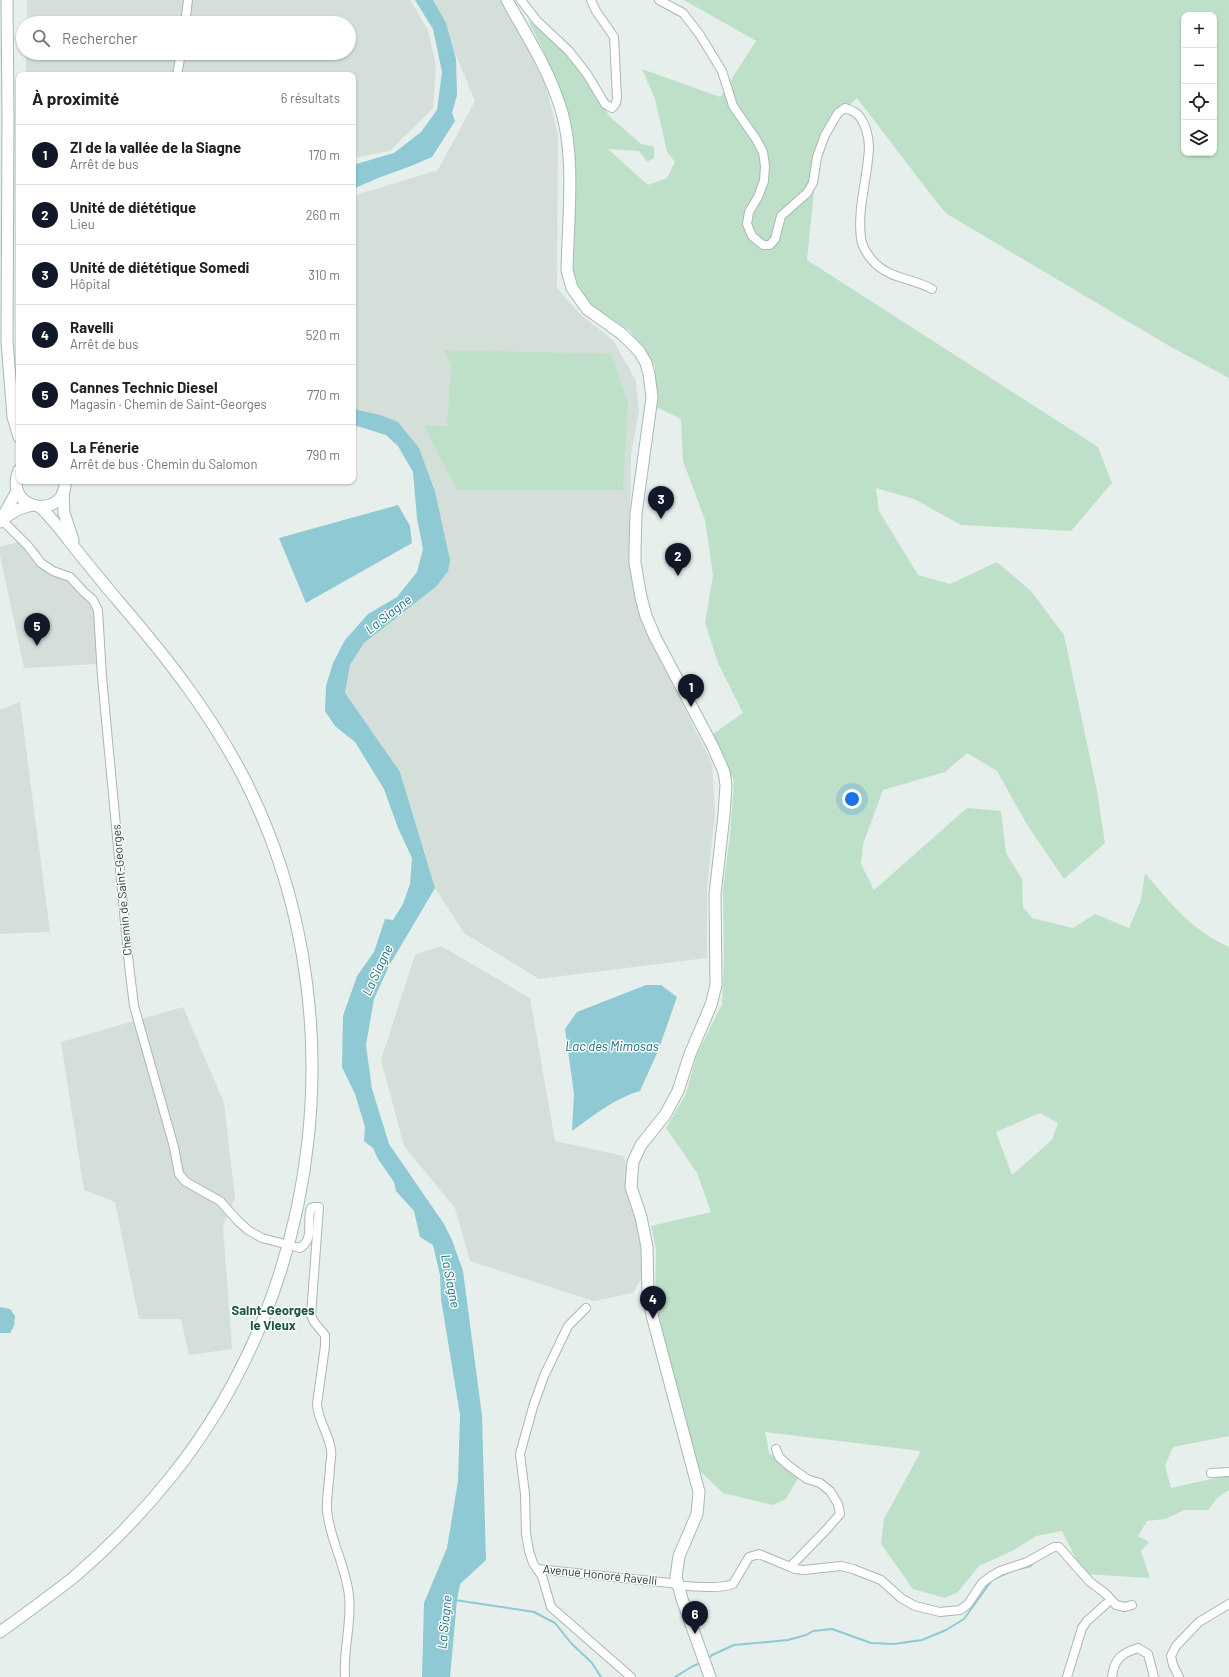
<!DOCTYPE html>
<html lang="fr">
<head>
<meta charset="utf-8">
<style>
	body { margin:0; font-family:Barlow,sans-serif; background:#f6f6f6; color:#222 }
	.controls { position:absolute; right:12px; top:12px; display:grid; overflow:hidden; border-radius:8px; box-shadow:0 1px 3px #0004 }
	.controls button { width:36px; height:36px; display:grid; place-items:center; padding:0; border:0; border-bottom:1px solid #e0e0e0; background:#fff; color:#222; font:20px sans-serif }
	.you { position:absolute; left:852px; top:799px; width:14px; height:14px; margin:-10px; border:3px solid #fff; border-radius:50%; background:#1a73e8; box-shadow:0 0 0 6px #1a73e833 }
	.badge { display:grid; place-items:center; width:26px; height:26px; border-radius:50%; background:#111827; color:#fff; font-size:13px; font-weight:700 }
	.pin { position:absolute; translate:-50% -33px; filter:drop-shadow(0 1px 2px #0008) }
	.pin::after { content:''; position:absolute; top:21px; width:14px; height:12px; background:inherit; clip-path:polygon(0 0,100% 0,50% 100%) }
	.list { margin:0; padding:0; list-style:none }
	h2 { display:flex; justify-content:space-between; align-items:center; height:52px; margin:0; padding:0 16px; font-size:17px }
	h2 small { font-size:13px; font-weight:400; color:#767676 }
	.list li { display:grid; grid-template-columns:26px 1fr auto; gap:12px; align-items:center; box-sizing:border-box; height:60px; padding:0 16px; border-top:1px solid #e0e0e0 }
	.list b { display:block; font-size:15px; white-space:nowrap }
	.list p { margin:0; font-size:13px; white-space:nowrap; color:#767676 }
	.list em { font-size:13px; font-style:normal; color:#767676 }
	.icon { flex:none; width:22px; height:22px; fill:none; stroke:currentColor; stroke-width:2; stroke-linecap:round; stroke-linejoin:round }
	.map { position:relative; flex:none; width:1229px; height:1677px; overflow:hidden }
	.search { position:absolute; background:#fff; box-shadow:0 1px 3px #0004; left:16px; top:16px; width:340px; height:44px; display:flex; align-items:center; gap:10px; box-sizing:border-box; padding:0 14px; border-radius:22px; color:#767676; font-size:15px }
	.panel { position:absolute; background:#fff; box-shadow:0 1px 3px #0004; left:16px; top:72px; width:340px; height:412px; border-radius:8px }
	.map>svg:first-child { display:block }
	.built { fill:#d4dfda }
	.green { fill:#bfe0c8; fill-rule:evenodd }
	.water { fill:#8ec9d4 }
	.lines { fill:none; stroke-linecap:round; stroke-linejoin:round }
	.stream { stroke:#8ec9d4; stroke-width:2 }
	.street-casing { stroke:#a8b8b2; stroke-width:10 }
	.secondary-casing { stroke:#a4bbb3; stroke-width:13 }
	.street { stroke:#fff; stroke-width:8 }
	.secondary { stroke:#fff; stroke-width:11 }
	.labels { text-anchor:middle; stroke-width:3; stroke-linejoin:round; paint-order:stroke }
	.street-label { font-size:12px; fill:#24423a; stroke:#f7fbf9 }
	.water-label { font-size:13px; font-style:italic; fill:#1c6f80; stroke:#f7fbf9 }
	.neighbourhood-label { font-size:13px; font-weight:bold; fill:#1f5548; stroke:#f7fbf9 }
</style>
</head>
<body>
<div class="map">
<svg width="1229" height="1677" viewBox="0 0 1229 1677">
	<rect width="100%" height="100%" fill="#e6efeb"/>
	<g class="built">
		<polygon points="27,0 410,0 428,30 436,65 433,108 390,151 353,158 353,75 26,75 26,53 349,53 349,23 27,23"/>
		<polygon points="433,0 501,0 545,82 558,135 557,288 581,315 613,340 636,381 639,411 631,455 630,543 634,592 648,636 712,763 715,812 707,889 707,958 539,979 464,933 435,888 400,772 345,694 350,665 364,643 437,586 419,448 353,411 353,196 438,170 475,101"/>
		<polygon points="18,542 39,550 48,573 69,580 93,609 97,664 24,668 0,555 0,547"/>
		<polygon points="20,702 50,932 0,934 0,710"/>
		<polygon points="441,946 530,998 555,1141 624,1156 645,1272 633,1293 594,1301 470,1261 455,1208 404,1146 381,1060 415,955"/>
		<polygon points="183,1007 224,1103 235,1197 223,1227 232,1349 189,1355 181,1319 139,1319 115,1202 84,1190 61,1042"/>
	</g>
	<g class="green">
		<path d="M684 0H1229V378L1171 347 947 214 938 204 857 98 820 133 807 260 1098 447 1112 483 1071 531 961 525 914 499 876 488 879 511 918 575 950 584 997 562 1031 591 1064 635 1097 791 1105 843 1064 879 1026 823 997 771 967 753 945 772 883 790 863 844 861 864 874 890 967 808 1001 811 1006 853 1022 879 1023 907 1032 918 1073 928 1095 914 1129 928 1141 900 1145 873C1172 905 1190 929 1229 947V1436L1173 1447 1165 1466 1171 1488 1229 1475V1490L1217 1498 1208 1510H1184L1165 1519 1147 1521 1138 1536 1149 1542 1141 1551 1150 1578 1084 1574 1062 1531 1036 1536 1012 1551 979 1566 958 1592 945 1598 913 1589 881 1544 884 1519 921 1451 765 1432 769 1453 800 1475 786 1499 772 1505 723 1493 698 1469 655 1305 656 1249 651 1226 711 1212 697 1173 666 1128 686 1094 697 1054 722 1004 724 960 723 889 730 835 734 781 713 734 743 713 718 663 705 623 713 575 705 520 683 461 681 419 656 407 655 366 630 331 591 305 573 279 576 185 571 121 542 48 528 20 557 45 580 71 610 117 641 144 654 147V158L647 162 639 151 608 149 648 185 667 178 675 162 667 152 655 99 642 69 720 97 756 41ZM1184 15H1214V153H1184ZM1040 1113 1058 1123 1052 1140 1012 1175 996 1132Z"/>
		<polygon points="444,350 611,354 628,403 623,490 457,490 424,426 447,426 451,365"/>
	</g>
	<g class="water">
		<polygon points="415,0 433,0 446,23 456,59 457,95 452,113 455,121 432,157 411,166 378,178 353,189 353,165 394,153 421,132 437,110 442,72 433,29"/>
		<polygon points="353,409 380,415 398,422 419,448 435,492 450,560 448,571 437,586 364,643 350,665 345,693 400,772 435,888 389,966 374,999 366,1045 372,1089 389,1144 444,1224 452,1240 463,1271 482,1416 486,1560 460,1584 457,1600 450,1677 422,1677 424,1603 447,1548 458,1481 460,1415 441,1299 440,1275 433,1245 420,1237 414,1211 396,1191 394,1182 378,1159 373,1148 364,1141 365,1127 355,1094 342,1067 343,1016 357,976 374,952 385,919 393,920 403,904 410,884 412,858 398,828 384,789 355,742 335,726 325,711 326,686 333,663 345,640 368,614 397,597 417,572 423,549 417,518 413,472 398,446 386,435 357,426 353,426"/>
		<polygon points="398,505 410,526 412,543 306,603 279,538"/>
		<path d="M646 985H661L677 997 658 1051 640 1091C615 1098 594 1115 572 1131L574 1094 565 1029 577 1012Z"/>
		<polygon points="0,1307 10,1309 15,1316 14,1326 10,1333 0,1333"/>
	</g>
	<g class="lines">
		<g class="stream">
			<polyline points="1015,1570 1031,1566"/>
			<polyline points="455,1600 534,1612 555,1623 571,1643 592,1663 601,1677"/>
			<polyline points="708,1659 712,1655 734,1645 788,1640 806,1635 813,1631 832,1629 871,1643 894,1644 922,1640 946,1630 964,1619 992,1580 1011,1571"/>
			<polyline points="675,1677 693,1666 701,1663"/>
		</g>
		<defs>
			<g id="street">
				<polyline points="521,0 537,21 569,51 587,74 605,104 612,108 616,103 617,98 614,37 596,11 591,0"/>
				<path d="M659 0 683 13 700 35 722 71 733 106 756 139 763 152 765 166 764 181 758 197 749 212 747 224 752 236 763 245H770L775 239 781 216 807 193 813 183 817 157 825 135 838 113 845 108C849 109 853 111 856 113 865 120 869 137 869 147 868 177 857 208 861 238 862 246 867 254 872 260 888 279 913 278 932 289"/>
				<polyline points="185,23 188,0"/>
				<polyline points="177,75 181,53"/>
				<polyline points="2,520 28,546 41,563 53,571 70,577 84,592 93,600 98,610 102,677 129,965 134,1006 174,1147 179,1174 186,1182 220,1201 238,1221 248,1230 262,1238 281,1243"/>
				<path d="M296 1247 300 1248C315 1239 306 1222 311 1208L314 1207H319L311 1315 314 1322 325 1335V1346L317 1404C318 1421 329 1434 331 1450 332 1455 331 1460 330 1465 330 1480 326 1496 327 1511 330 1540 346 1566 349 1596 352 1623 343 1649 345 1677"/>
				<polyline points="586,1308 568,1326 544,1376 533,1407 520,1454 525,1494 526,1533 529,1551 533,1563 542,1576 551,1607 631,1677"/>
				<polyline points="776,1449 779,1457 789,1466 807,1479 820,1483 830,1491 838,1504 840,1514 827,1529 791,1566"/>
				<polyline points="1211,1473 1229,1472"/>
				<path d="M537 1569 670 1583C682 1587 722 1589 733 1584L749 1557 759 1554 795 1569 804 1570 841 1566 853 1569 881 1580 901 1598 915 1606 940 1612 960 1610 968 1604 982 1583 990 1577 1000 1571 1027 1562 1054 1547H1059L1090 1582 1105 1593 1116 1605 1125 1607 1132 1605"/>
				<polyline points="1067,1677 1082,1628 1087,1621 1106,1604"/>
				<path d="M1112 1677C1114 1659 1122 1653 1138 1648L1148 1654 1154 1677"/>
				<polyline points="1179,1677 1173,1665 1171,1656 1176,1646 1199,1622 1229,1604"/>
			</g>
			<g id="secondary">
				<polyline points="7,0 8,118 7,341 13,417 19,437"/>
				<path d="M507 0C526 35 548 68 560 106 576 154 568 220 567 270L572 288 587 309 622 334 639 351 646 363 649 374 652 397 636 514 635 549V563L641 597 646 616 655 637 713 747 724 772 726 785 724 815 715 894 716 985 711 1005 690 1054 678 1091 665 1115 641 1145 633 1162 631 1187 641 1217 647 1247 648 1296 653 1319 699 1492 697 1514 679 1556 676 1577 682 1599 710 1677"/>
				<path d="M19 470C2 513 68 519 65 481"/>
				<polyline points="63,492 64,513 73,540"/>
				<polyline points="4,518 17,510 31,505"/>
				<polyline points="0,522 17,491"/>
				<path d="M0 1632C25 1614 50 1596 74 1577 109 1547 142 1513 171 1477 326 1284 357 1002 245 780 211 714 168 659 120 603 103 583 86 562 70 542 60 529 52 518 40 507"/>
			</g>
		</defs>
		<use href="#street" class="street-casing"/>
		<use href="#secondary" class="secondary-casing"/>
		<use href="#street" class="street"/>
		<use href="#secondary" class="secondary"/>
	</g>
	<g class="labels">
		<g class="street-label">
			<text transform="translate(122 890) rotate(-95)" y="4">Chemin de Saint-Georges</text>
			<text transform="translate(600 1575) rotate(6)" y="4">Avenue Honoré Ravelli</text>
		</g>
		<g class="water-label">
			<text transform="translate(388 614) rotate(-38)" y="5">La Siagne</text>
			<text transform="translate(377 970) rotate(-65)" y="5">La Siagne</text>
			<text x="612" y="1051">Lac des Mimosas</text>
			<text transform="translate(451 1281) rotate(79)" y="5">La Siagne</text>
			<text transform="translate(444 1622) rotate(-84)" y="5">La Siagne</text>
		</g>
		<g class="neighbourhood-label">
			<text x="273" y="1315">Saint-Georges<tspan x="273" dy="15">le Vieux</tspan></text>
		</g>
	</g>
</svg>
<div class="controls">
<button>+</button>
<button>−</button>
<button><svg class="icon" aria-label="locate" viewBox="0 0 24 24"><circle cx="12" cy="12" r="6"/><path d="M12 2v4M12 18v4M2 12h4M18 12h4"/></svg></button>
<button><svg class="icon" aria-label="layers" viewBox="0 0 24 24"><path d="M12 4l9 5-9 5-9-5zM3 14l9 5 9-5"/></svg></button>
</div>
<div class="you"></div>
<div class="pin badge" style="left:691px;top:707px">1</div>
<div class="pin badge" style="left:678px;top:576px">2</div>
<div class="pin badge" style="left:661px;top:519px">3</div>
<div class="pin badge" style="left:653px;top:1319px">4</div>
<div class="pin badge" style="left:37px;top:646px">5</div>
<div class="pin badge" style="left:695px;top:1634px">6</div>
<div class="search"><svg class="icon" aria-label="search" viewBox="0 0 24 24"><circle cx="10" cy="10" r="6"/><path d="M15 15l6 6"/></svg>Rechercher</div>
<section class="panel">
<h2>À proximité<small>6 résultats</small></h2>
<ul class="list">
<li><span class="badge">1</span><div><b>ZI de la vallée de la Siagne</b><p>Arrêt de bus</p></div><em>170 m</em></li>
<li><span class="badge">2</span><div><b>Unité de diététique</b><p>Lieu</p></div><em>260 m</em></li>
<li><span class="badge">3</span><div><b>Unité de diététique Somedi</b><p>Hôpital</p></div><em>310 m</em></li>
<li><span class="badge">4</span><div><b>Ravelli</b><p>Arrêt de bus</p></div><em>520 m</em></li>
<li><span class="badge">5</span><div><b>Cannes Technic Diesel</b><p>Magasin · Chemin de Saint-Georges</p></div><em>770 m</em></li>
<li><span class="badge">6</span><div><b>La Fénerie</b><p>Arrêt de bus · Chemin du Salomon</p></div><em>790 m</em></li>
</ul>
</section>
</div>
</body>
</html>
